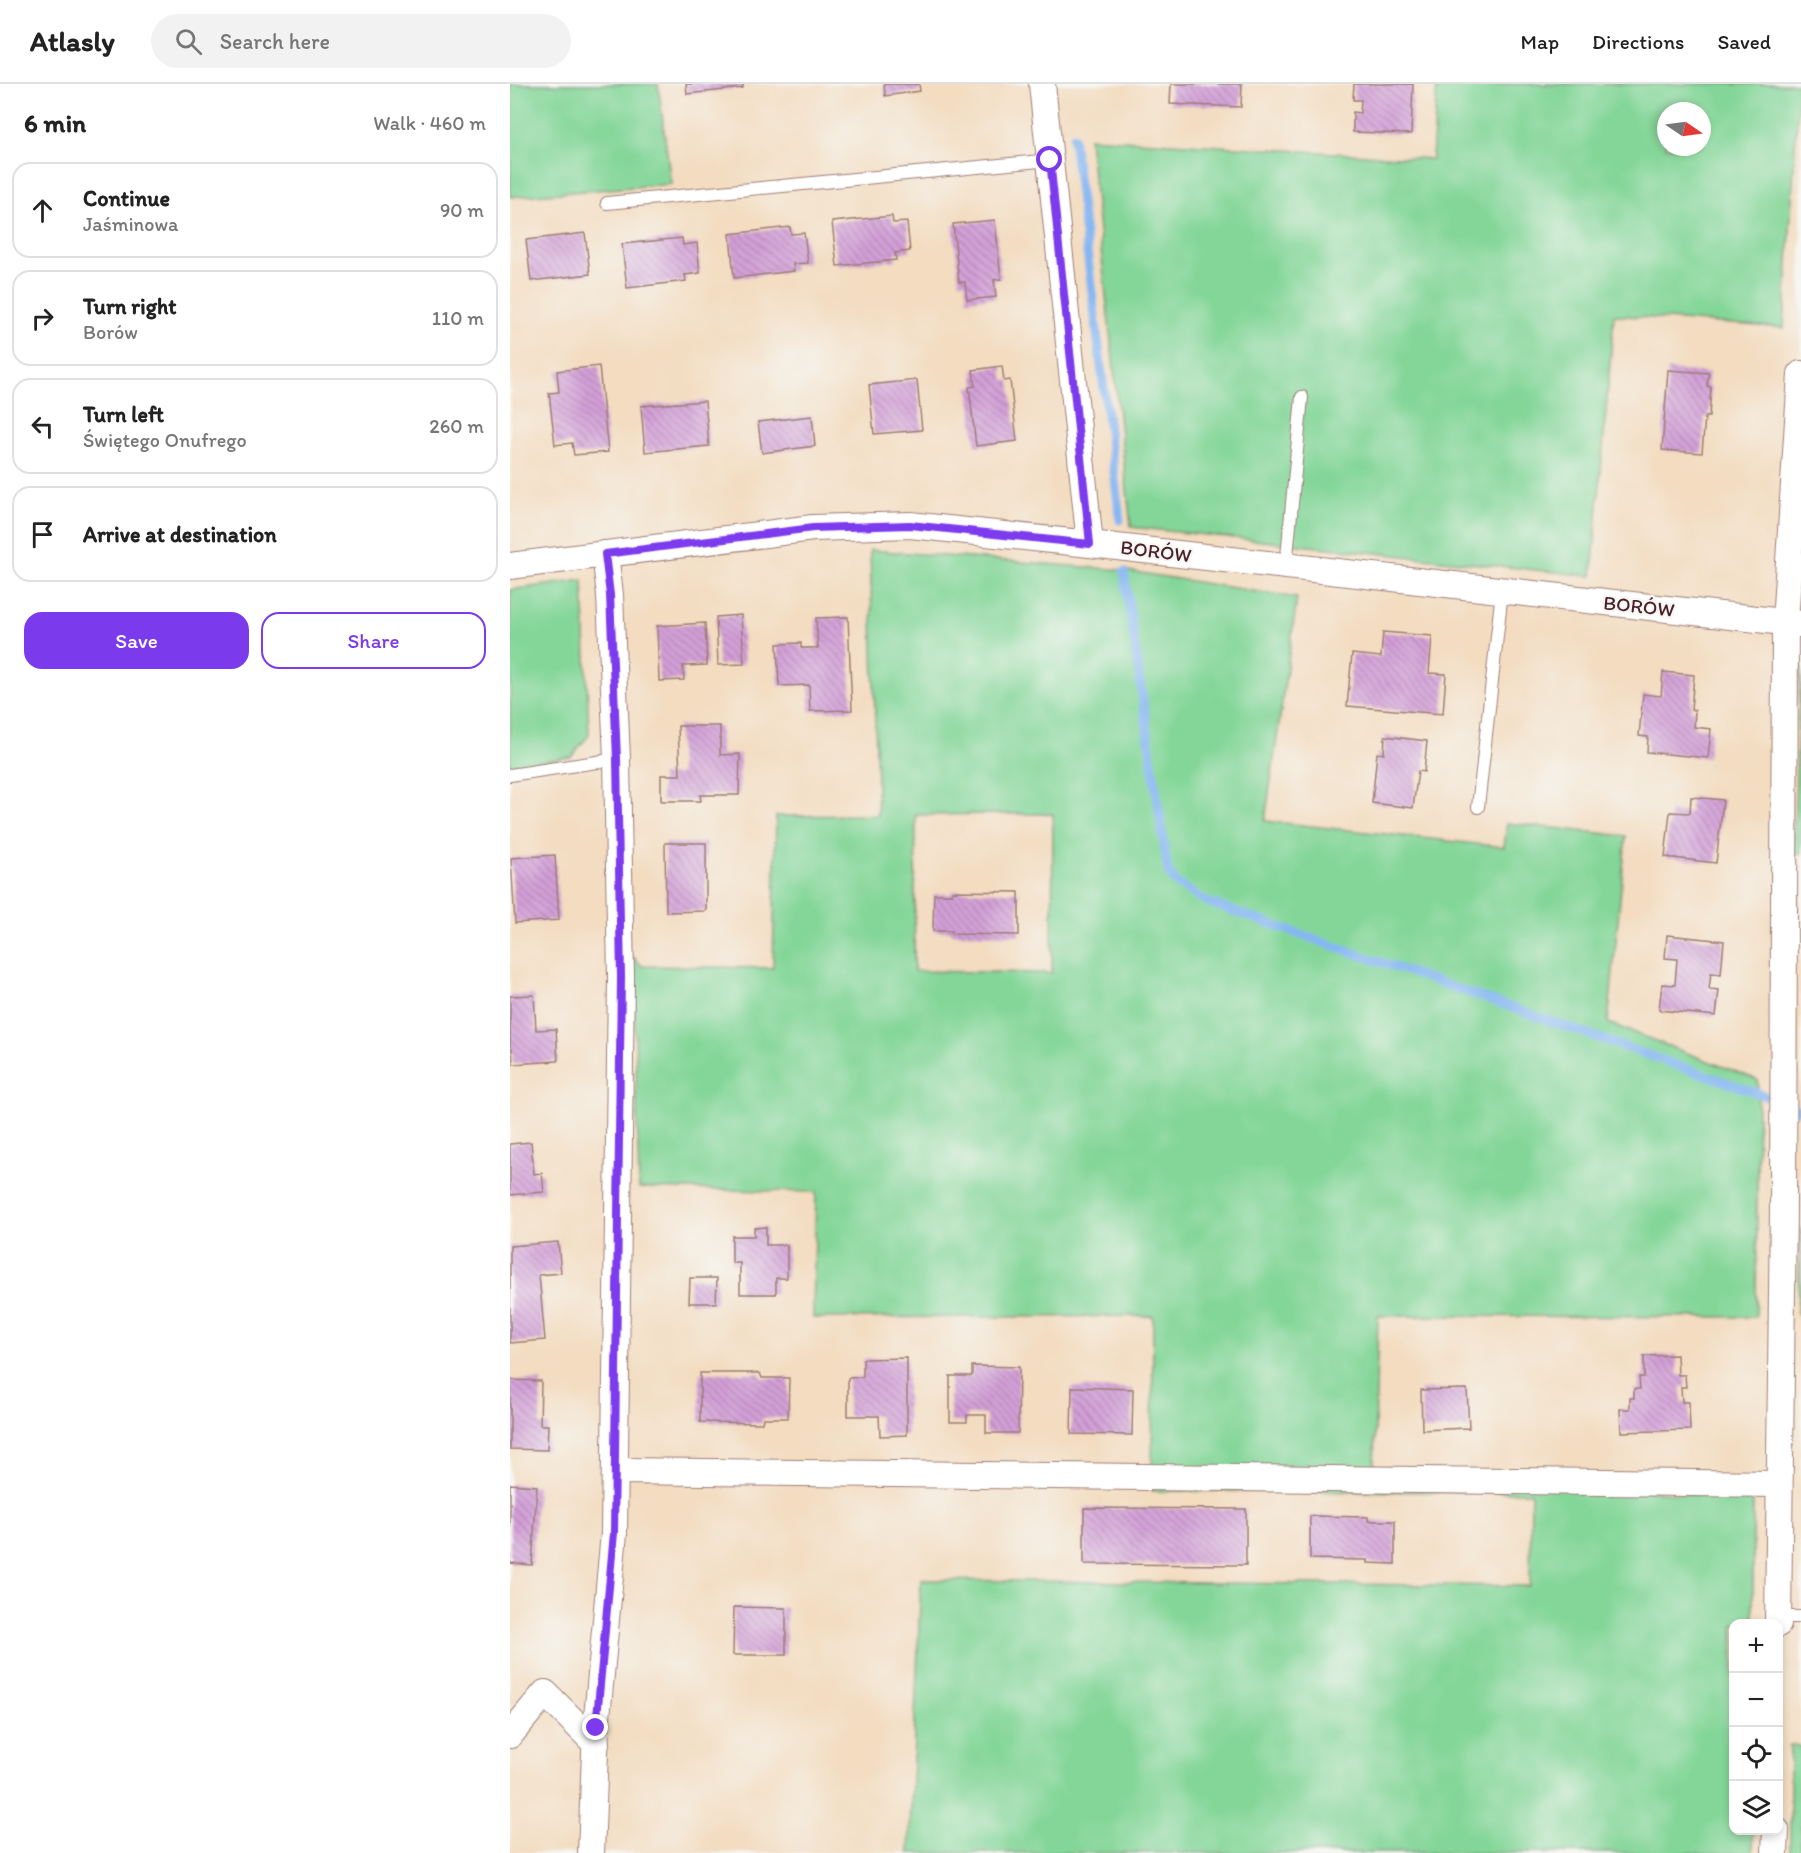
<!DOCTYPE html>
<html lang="en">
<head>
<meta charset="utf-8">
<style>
	body { margin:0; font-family:Itim,sans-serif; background:#f2f2f2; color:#222 }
	.controls { position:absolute; right:18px; bottom:18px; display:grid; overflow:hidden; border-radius:12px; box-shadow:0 3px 9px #0003 }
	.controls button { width:54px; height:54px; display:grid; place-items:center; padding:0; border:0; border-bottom:2px solid #e0e0e0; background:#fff; color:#222; font:30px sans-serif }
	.compass { position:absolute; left:1147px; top:18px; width:54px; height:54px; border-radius:50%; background:#fff; box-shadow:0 3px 9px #0003; rotate:103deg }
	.stop { position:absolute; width:18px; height:18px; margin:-14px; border:4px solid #7c3aed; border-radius:50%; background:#fff }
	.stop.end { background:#7c3aed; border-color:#fff; box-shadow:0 2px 6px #0008 }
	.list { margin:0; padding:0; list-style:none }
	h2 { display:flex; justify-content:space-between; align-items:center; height:78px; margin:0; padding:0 24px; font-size:26px }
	h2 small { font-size:20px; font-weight:400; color:#767676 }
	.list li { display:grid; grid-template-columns:39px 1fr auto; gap:18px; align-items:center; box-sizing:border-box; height:96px; margin:0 12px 12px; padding:0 12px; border:2px solid #e0e0e0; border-radius:18px }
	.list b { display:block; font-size:22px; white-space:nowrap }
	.list p { margin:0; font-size:20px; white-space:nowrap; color:#767676 }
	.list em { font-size:20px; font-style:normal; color:#767676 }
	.actions { display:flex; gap:12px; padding:18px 24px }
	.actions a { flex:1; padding:14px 0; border:2px solid #7c3aed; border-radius:18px; text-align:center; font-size:21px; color:#7c3aed }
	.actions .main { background:#7c3aed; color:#fff }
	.icon { flex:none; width:33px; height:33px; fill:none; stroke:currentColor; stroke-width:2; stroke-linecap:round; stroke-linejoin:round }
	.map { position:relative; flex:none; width:1291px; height:1769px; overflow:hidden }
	header { display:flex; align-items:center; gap:36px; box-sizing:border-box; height:84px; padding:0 30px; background:#fff; border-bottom:2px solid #e0e0e0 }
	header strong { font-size:28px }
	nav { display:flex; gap:33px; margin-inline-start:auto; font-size:21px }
	.search { width:420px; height:54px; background:#f2f2f2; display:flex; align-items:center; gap:15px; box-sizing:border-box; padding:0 21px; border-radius:33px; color:#767676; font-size:22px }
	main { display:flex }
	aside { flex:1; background:#fff }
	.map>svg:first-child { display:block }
	.green { fill:#83d698; stroke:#667a62; stroke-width:1.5; fill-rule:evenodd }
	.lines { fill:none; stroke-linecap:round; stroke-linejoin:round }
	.stream { stroke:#86b7f2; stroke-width:9 }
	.building { fill:url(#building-back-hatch) }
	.lane-casing { stroke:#9e7e76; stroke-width:14 }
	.street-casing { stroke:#9e7e76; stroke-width:28 }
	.lane { stroke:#fff; stroke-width:12 }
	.street { stroke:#fff; stroke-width:26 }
	.route { stroke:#7c3aed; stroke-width:8 }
	.labels { text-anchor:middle; stroke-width:4.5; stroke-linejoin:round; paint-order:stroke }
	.street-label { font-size:20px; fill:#4a1f2b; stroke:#f6f6f2 }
</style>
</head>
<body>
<header>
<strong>Atlasly</strong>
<div class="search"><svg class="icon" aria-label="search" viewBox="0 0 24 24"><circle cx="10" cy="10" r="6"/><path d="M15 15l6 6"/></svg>Search here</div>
<nav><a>Map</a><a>Directions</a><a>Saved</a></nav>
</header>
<main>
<aside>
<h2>6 min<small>Walk · 460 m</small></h2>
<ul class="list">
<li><svg class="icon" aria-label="ahead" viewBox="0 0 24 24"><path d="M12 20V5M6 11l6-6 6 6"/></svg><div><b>Continue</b><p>Jaśminowa</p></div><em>90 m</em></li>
<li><svg class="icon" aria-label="right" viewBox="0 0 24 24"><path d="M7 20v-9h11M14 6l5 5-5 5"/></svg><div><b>Turn right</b><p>Borów</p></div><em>110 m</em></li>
<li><svg class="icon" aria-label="left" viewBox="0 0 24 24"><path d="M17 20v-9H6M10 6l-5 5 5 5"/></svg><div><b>Turn left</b><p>Świętego Onufrego</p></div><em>260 m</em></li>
<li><svg class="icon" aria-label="arrive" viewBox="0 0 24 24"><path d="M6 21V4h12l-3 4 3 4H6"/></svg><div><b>Arrive at destination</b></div></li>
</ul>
<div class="actions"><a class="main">Save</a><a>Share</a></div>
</aside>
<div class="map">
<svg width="1291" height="1769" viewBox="0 0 1291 1769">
	<defs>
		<pattern id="building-back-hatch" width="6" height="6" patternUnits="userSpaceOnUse" patternTransform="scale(1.5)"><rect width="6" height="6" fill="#d3a0d8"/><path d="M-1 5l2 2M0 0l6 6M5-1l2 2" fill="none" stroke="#ad82af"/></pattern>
	</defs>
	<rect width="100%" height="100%" fill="#f6f6f2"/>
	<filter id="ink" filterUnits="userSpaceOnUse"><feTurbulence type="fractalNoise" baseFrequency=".0167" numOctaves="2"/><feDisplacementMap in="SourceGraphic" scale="12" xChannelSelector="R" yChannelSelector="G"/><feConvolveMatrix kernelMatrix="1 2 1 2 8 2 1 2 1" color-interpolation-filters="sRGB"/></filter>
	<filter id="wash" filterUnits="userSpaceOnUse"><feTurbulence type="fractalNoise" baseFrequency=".008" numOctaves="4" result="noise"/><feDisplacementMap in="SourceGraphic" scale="24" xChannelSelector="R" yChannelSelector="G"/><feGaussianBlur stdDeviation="1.35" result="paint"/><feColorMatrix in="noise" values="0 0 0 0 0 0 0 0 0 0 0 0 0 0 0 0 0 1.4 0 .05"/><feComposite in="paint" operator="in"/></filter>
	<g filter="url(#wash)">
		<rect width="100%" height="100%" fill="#f3dcc0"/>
		<g class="green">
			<polygon points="0,0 148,0 161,100 0,113"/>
			<path d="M927 0H1289L1274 244 1104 231 1082 492 621 443 579 54 922 75ZM1156 27H1192V63H1156Z"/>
			<path d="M360 466 612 486 787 514 755 737 994 763 997 739 1116 752 1098 939 1248 996 1246 1233 868 1232 864 1382 1243 1416V1539L1224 1540V1746L1243 1747V1769H399L411 1496 1020 1502 1021 1408 642 1407 643 1232 303 1234 306 1108 129 1104 123 873 132 882 263 884 266 732 368 731ZM489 730H543L542 889 404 887 406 731Z"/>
			<polygon points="73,496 79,651 61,673 0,681 0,506"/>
			<polygon points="1291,565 1291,770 1283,770"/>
			<polygon points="1291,1143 1291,1230 1287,1230"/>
			<polygon points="1280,1661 1291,1662 1291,1769 1280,1769"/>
		</g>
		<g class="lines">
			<g class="stream">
				<polyline points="563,53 610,436"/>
				<polyline points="614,488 658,788 666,799 697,818 1256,1012"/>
				<polyline points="1287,1025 1291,1027"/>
			</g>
		</g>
		<g id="blocks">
			<g class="building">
				<polygon points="176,0 233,0 233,4 177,10"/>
				<polygon points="374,0 409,0 410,7 375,12"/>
				<polygon points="661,0 732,0 731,23 660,20"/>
				<polygon points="844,0 903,0 901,50 843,48 843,28 850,29 851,16 843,16"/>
				<polygon points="382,132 383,139 397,138 400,167 385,169 386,176 327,182 322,138"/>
				<polygon points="485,136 491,195 484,196 486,213 457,216 455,198 449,198 443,140"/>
				<polygon points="280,143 281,150 294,149 298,179 283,180 284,187 224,194 220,150"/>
				<polygon points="75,149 80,190 21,197 16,156"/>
				<polygon points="172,154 173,161 187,159 190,189 175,191 176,197 117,204 112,160"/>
				<polygon points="89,282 98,368 64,371 62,359 45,361 39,309 49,308 47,287"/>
				<polygon points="492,282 494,297 500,296 507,357 466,362 459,303 465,302 463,286"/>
				<polygon points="1158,286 1199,289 1197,302 1201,303 1199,333 1195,333 1192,369 1152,366"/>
				<polygon points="407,296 412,346 364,350 359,301"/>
				<polygon points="195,317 199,362 135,368 131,322"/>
				<polygon points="302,332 305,362 252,369 248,338"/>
				<polygon points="231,531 234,580 208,581 206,533"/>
				<polygon points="338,533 342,626 300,627 299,601 269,602 267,560 291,559 291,564 308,564 306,534"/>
				<polygon points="195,539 197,581 173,582 174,596 149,597 147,542"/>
				<polygon points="873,548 922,552 919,589 936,590 933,630 837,622 842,570 871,573"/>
				<polygon points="1153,588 1184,591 1181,626 1185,626 1184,643 1201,645 1198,674 1137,668 1138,653 1129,652 1133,610 1151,612"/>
				<polygon points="168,642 210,642 210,671 230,670 229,711 190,711 191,717 151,717 151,691 170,691"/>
				<polygon points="875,652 917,657 914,688 908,687 903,724 862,719 867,669 874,670"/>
				<polygon points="1181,713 1213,716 1206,779 1155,773 1160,728 1180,729"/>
				<polygon points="155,759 196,759 196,827 156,828"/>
				<polygon points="45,771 49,836 5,839 1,774"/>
				<polygon points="442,807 509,808 509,851 441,850 441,847 423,847 424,810 442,810"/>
				<polygon points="1157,851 1214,857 1211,890 1201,889 1199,905 1209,906 1206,932 1149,926 1152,900 1165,901 1167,875 1155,874"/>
				<polygon points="24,911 26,946 46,945 48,977 3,980 2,965 0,965 0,912"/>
				<polygon points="21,1058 24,1090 32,1089 34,1108 0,1111 0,1060"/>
				<polygon points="256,1143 256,1161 277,1161 277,1194 266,1194 266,1210 230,1210 230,1179 222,1179 222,1152 244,1152 244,1144"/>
				<polygon points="48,1158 51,1189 29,1191 35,1256 0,1259 0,1162"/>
				<polygon points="180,1194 207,1194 206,1219 179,1219"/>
				<polygon points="1167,1271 1168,1291 1175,1291 1176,1303 1171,1303 1172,1318 1179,1318 1180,1346 1111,1348 1110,1325 1120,1325 1120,1314 1124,1314 1124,1305 1130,1305 1129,1293 1134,1293 1134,1272"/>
				<polygon points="397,1274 397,1351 370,1352 369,1332 338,1332 338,1294 353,1293 353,1275"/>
				<polygon points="462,1282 509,1283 508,1349 476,1349 476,1331 457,1331 457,1338 440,1338 440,1292 462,1292"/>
				<polygon points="190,1289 250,1289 252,1294 279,1294 278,1334 253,1334 252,1339 190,1338"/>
				<polygon points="0,1296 31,1297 30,1341 38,1341 37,1366 0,1365"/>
				<polygon points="562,1303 623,1305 622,1351 561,1350"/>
				<polygon points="957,1305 959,1344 912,1346 911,1306"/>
				<polygon points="0,1400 27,1402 22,1481 0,1479"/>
				<polygon points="574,1424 736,1425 736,1481 574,1480"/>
				<polygon points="800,1432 858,1433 858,1437 885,1437 885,1480 857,1479 857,1476 800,1475"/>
				<polygon points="224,1523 276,1524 276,1571 223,1571"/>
			</g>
		</g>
	</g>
	<g filter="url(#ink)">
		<use href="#blocks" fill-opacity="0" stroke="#9e7e76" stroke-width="1.5"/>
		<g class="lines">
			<defs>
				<g id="lane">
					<polyline points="97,119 540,76"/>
					<polyline points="776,483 792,313"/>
					<polyline points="0,691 107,675"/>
					<polyline points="968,723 992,507"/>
					<polyline points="1268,1533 1291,1533"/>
				</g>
				<g id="street">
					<polyline points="532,0 580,460"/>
					<polyline points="0,482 303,444 400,441 580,460 1291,540"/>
					<polyline points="105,1387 1269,1400"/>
					<polyline points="1268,1540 1273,1123 1275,539 1291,290"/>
					<polyline points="0,1651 35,1609 86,1660"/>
					<polyline points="81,1769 86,1644 104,1449 111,894 107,675 100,511 95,470"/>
					<polyline points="1265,1769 1266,1746"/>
				</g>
			</defs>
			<use href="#lane" class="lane-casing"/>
			<use href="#street" class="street-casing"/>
			<use href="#lane" class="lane"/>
			<use href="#street" class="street"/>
		</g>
	</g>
	<g class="lines" filter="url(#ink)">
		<polyline class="route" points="86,1644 104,1449 111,894 107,675 100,511 95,470 303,444 400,441 580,460 540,76"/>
	</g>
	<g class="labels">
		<g class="street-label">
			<text transform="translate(646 467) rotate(7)" y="7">BORÓW</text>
			<text transform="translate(1129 522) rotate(6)" y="7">BORÓW</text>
		</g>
	</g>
</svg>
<div class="controls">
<button>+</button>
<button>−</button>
<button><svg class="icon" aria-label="locate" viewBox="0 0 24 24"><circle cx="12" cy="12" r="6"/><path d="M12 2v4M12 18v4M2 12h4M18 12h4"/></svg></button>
<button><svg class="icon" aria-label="layers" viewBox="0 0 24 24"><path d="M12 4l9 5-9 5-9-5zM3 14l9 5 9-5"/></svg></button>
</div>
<svg class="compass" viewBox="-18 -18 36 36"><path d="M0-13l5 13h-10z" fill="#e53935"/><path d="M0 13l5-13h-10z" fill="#767676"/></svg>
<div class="stop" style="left:540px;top:76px"></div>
<div class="stop end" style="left:86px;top:1644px"></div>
</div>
</main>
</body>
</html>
